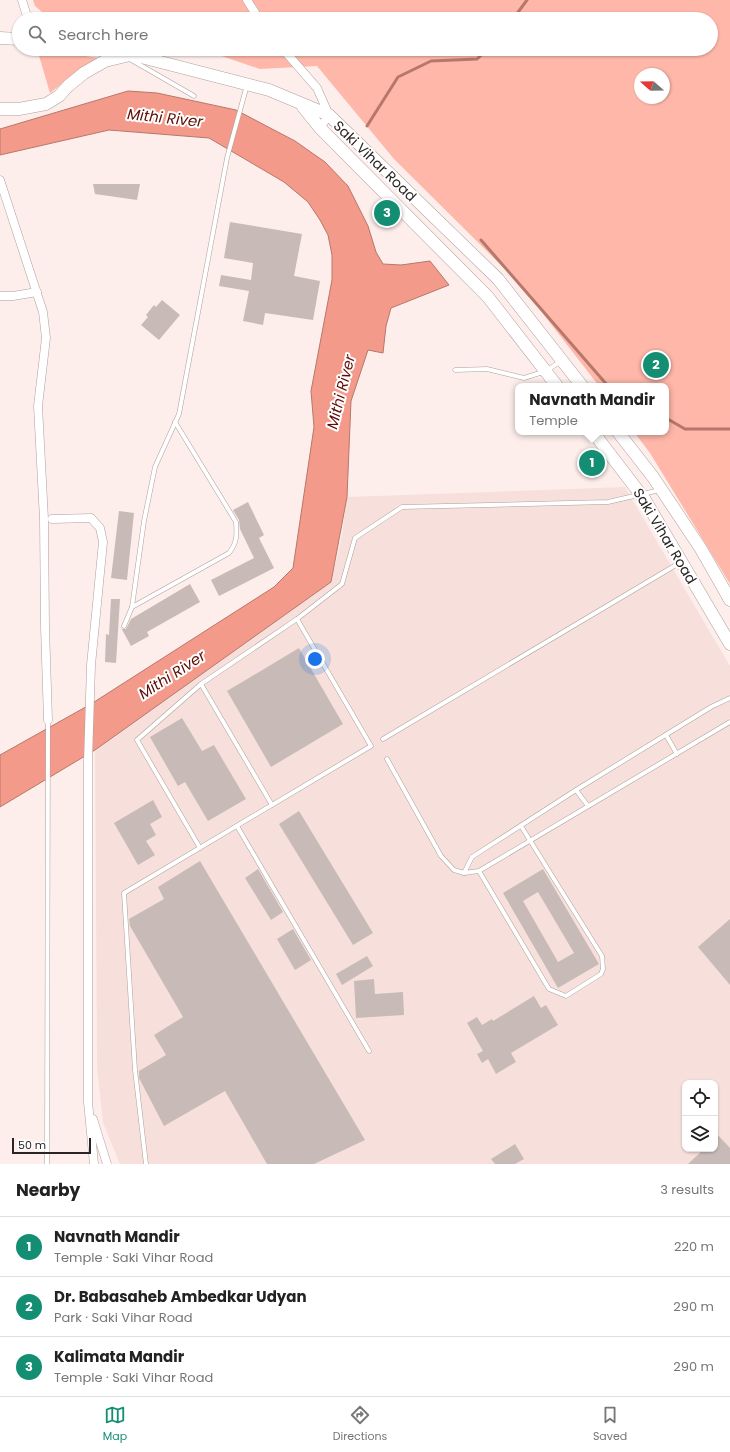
<!DOCTYPE html>
<html lang="en">
<head>
<meta charset="utf-8">
<style>
	body { margin:0; font-family:Poppins,sans-serif; background:#f6f6f6; color:#222 }
	.controls { position:absolute; right:12px; bottom:12px; display:grid; overflow:hidden; border-radius:8px; box-shadow:0 1px 3px #0004 }
	.controls button { width:36px; height:36px; display:grid; place-items:center; padding:0; border:0; border-bottom:1px solid #e0e0e0; background:#fff; color:#222; font:20px sans-serif }
	.compass { position:absolute; left:634px; top:68px; width:36px; height:36px; border-radius:50%; background:#fff; box-shadow:0 1px 3px #0004; rotate:290deg }
	.scale { position:absolute; left:12px; bottom:10px; width:79px; box-sizing:border-box; padding-left:4px; border:2px solid #292423; border-top:0; font-size:11px; line-height:14px; white-space:nowrap; color:#292423; -webkit-text-stroke:3px #fff; paint-order:stroke }
	.you { position:absolute; left:315px; top:659px; width:14px; height:14px; margin:-10px; border:3px solid #fff; border-radius:50%; background:#1a73e8; box-shadow:0 0 0 6px #1a73e833 }
	.badge { display:grid; place-items:center; width:26px; height:26px; border-radius:50%; background:#138e72; color:#fff; font-size:13px; font-weight:700 }
	.pin { position:absolute; translate:-50% -50%; border:2px solid #fff; box-shadow:0 1px 4px #0006 }
	.popup { position:absolute; left:515px; top:383px; width:154px; height:52px; box-sizing:border-box; display:grid; place-content:center; border-radius:8px; background:#fff; filter:drop-shadow(0 1px 3px #0005); font-size:13px; white-space:nowrap; color:#767676 }
	.popup b { font-size:15px; color:#222 }
	.popup::after { content:''; position:absolute; left:50%; top:100%; margin-left:-8px; border:8px solid transparent; border-top-color:#fff }
	.list { margin:0; padding:0; list-style:none }
	h2 { display:flex; justify-content:space-between; align-items:center; height:52px; margin:0; padding:0 16px; font-size:17px }
	h2 small { font-size:13px; font-weight:400; color:#767676 }
	.list li { display:grid; grid-template-columns:26px 1fr auto; gap:12px; align-items:center; box-sizing:border-box; height:60px; padding:0 16px; border-top:1px solid #e0e0e0 }
	.list b { display:block; font-size:15px; white-space:nowrap }
	.list p { margin:0; font-size:13px; white-space:nowrap; color:#767676 }
	.list em { font-size:13px; font-style:normal; color:#767676 }
	.icon { flex:none; width:22px; height:22px; fill:none; stroke:currentColor; stroke-width:2; stroke-linecap:round; stroke-linejoin:round }
	.map { position:relative; flex:none; width:730px; height:1164px; overflow:hidden }
	.search { position:absolute; background:#fff; box-shadow:0 1px 3px #0004; left:12px; right:12px; top:12px; height:44px; display:flex; align-items:center; gap:10px; box-sizing:border-box; padding:0 14px; border-radius:22px; color:#767676; font-size:15px }
	.sheet { height:232px; background:#fff }
	nav { display:flex; justify-content:space-around; align-items:center; box-sizing:border-box; height:56px; border-top:1px solid #e0e0e0; background:#fff; font-size:11px; color:#767676 }
	nav a { display:grid; justify-items:center; gap:2px }
	nav .on { color:#138e72 }
	.map>svg:first-child { display:block }
	.built { fill:#f7e0db; fill-rule:evenodd }
	.green { fill:#feb7a9; fill-rule:evenodd }
	.water { fill:#f49a8a; stroke:#b7776b }
	.lines { fill:none; stroke-linecap:round; stroke-linejoin:round }
	.stream { stroke:#b7776b; stroke-width:3 }
	.building { fill:#c8bab7; fill-rule:evenodd }
	.lane-casing { stroke:#ada09d; stroke-width:5 }
	.street-casing { stroke:#ada09d; stroke-width:9 }
	.secondary-casing { stroke:#ada09d; stroke-width:13 }
	.lane { stroke:#fff; stroke-width:4 }
	.street { stroke:#fff; stroke-width:8 }
	.secondary { stroke:#fff; stroke-width:12 }
	.labels { text-anchor:middle; stroke-width:4; stroke-linejoin:round; paint-order:stroke }
	.street-label { font-size:14px; fill:#292423; stroke:#fff }
	.water-label { font-size:15px; font-style:italic; fill:#5e0f06; stroke:#fff }
</style>
</head>
<body>
<div class="map">
<svg width="730" height="1164" viewBox="0 0 730 1164">
	<rect width="100%" height="100%" fill="#fdeeeb"/>
	<path class="built" d="M625 487 730 666V1164H120L103 1123 97 1068 95 750 331 582 341 541 347 497ZM685 1083H715V1149H685Z"/>
	<g class="green">
		<path d="M33 0H730V584L650 453 634 432H666V386H599L520 284 394 159 317 66 260 69 201 49H711V19H50L35 6ZM640 74H664V98H640Z"/>
		<polygon points="37,49 41,49 98,58 78,71 50,93"/>
	</g>
	<polygon class="water" points="128,91 157,93 236,110 295,141 325,162 348,186 368,226 376,252 383,264 401,265 430,261 449,285 391,308 386,326 383,353 368,350 351,401 347,497 331,582 95,750 0,807 0,755 91,704 274,587 293,568 314,427 311,391 332,280 332,255 328,235 320,220 308,202 284,182 209,138 109,130 0,155 0,129"/>
	<g class="lines">
		<g class="stream">
			<polyline points="513,19 527,0"/>
			<polyline points="367,126 398,77 431,61 477,59 488,49"/>
			<polyline points="481,240 608,386"/>
			<polyline points="666,418 685,429 730,429"/>
		</g>
	</g>
	<g class="building">
		<polygon points="93,184 140,184 137,200 95,194"/>
		<polygon points="230,222 302,234 294,276 320,281 313,320 265,313 263,325 243,321 249,291 219,286 221,275 251,280 253,263 224,258"/>
		<polygon points="162,300 180,315 159,340 141,325 148,317 146,315 154,305 156,307"/>
		<polygon points="248,502 264,535 259,538 274,568 219,596 211,580 254,558 240,529 239,520 233,510"/>
		<polygon points="119,511 134,513 127,580 111,578"/>
		<polygon points="190,584 200,602 147,632 149,636 131,646 120,626 122,629 126,629 131,619"/>
		<polygon points="111,599 120,599 116,663 105,662 106,634 109,635"/>
		<polygon points="299,648 343,724 271,767 227,691"/>
		<polygon points="182,718 202,751 214,745 246,799 208,821 185,782 178,786 150,737"/>
		<polygon points="153,800 162,817 150,824 156,835 146,841 155,855 138,865 114,823"/>
		<polygon points="299,811 373,933 353,945 279,824"/>
		<polygon points="200,861 365,1140 314,1164 267,1164 225,1091 164,1126 139,1078 139,1071 166,1055 154,1035 183,1017 130,926 129,919 164,899 158,887"/>
		<polygon points="258,869 283,912 271,920 245,878"/>
		<path d="M543 869 599 964 558 988 503 893ZM538 892 574 953 558 962 523 901Z"/>
		<polygon points="730,919 730,985 698,947"/>
		<polygon points="293,929 311,960 295,970 277,939"/>
		<polygon points="367,956 373,966 342,985 336,974"/>
		<polygon points="374,979 375,994 403,992 404,1015 356,1018 354,981"/>
		<polygon points="534,996 541,1008 546,1005 558,1025 511,1053 516,1062 496,1074 488,1059 482,1063 477,1054 483,1051 467,1023 477,1017 482,1025 492,1019 493,1021"/>
		<polygon points="715,1132 730,1148 730,1164 688,1164 704,1149 715,1149"/>
		<polygon points="515,1144 524,1159 515,1164 495,1164 491,1159"/>
	</g>
	<g class="lines">
		<defs>
			<g id="lane">
				<polyline points="128,58 194,96"/>
				<polyline points="455,370 487,369 524,378 546,371 561,361"/>
				<path d="M132 607 229 553C237 543 237 535 236 522L175 422"/>
				<polyline points="124,626 132,607 144,521 155,467 179,414 227,158 247,85"/>
				<polyline points="201,684 272,805"/>
				<polyline points="730,698 711,707 576,790 472,857 464,873 479,871 730,722"/>
				<polyline points="666,735 677,754"/>
				<polyline points="383,739 681,562"/>
				<polyline points="387,759 441,856 454,870 464,873"/>
				<polyline points="576,790 588,806"/>
				<polyline points="237,826 369,1051"/>
				<polyline points="200,848 137,740 201,684 297,619 342,584 355,538 402,507 608,502 660,490"/>
				<polyline points="479,871 549,989 566,996 601,974 603,969 602,956 521,826"/>
				<polyline points="47,1164 48,720"/>
				<polyline points="146,1164 135,1070 124,893 371,746 297,619"/>
			</g>
			<g id="street">
				<polyline points="22,0 26,13 30,19"/>
				<polyline points="247,0 259,19"/>
				<polyline points="283,49 317,88 329,115 320,128"/>
				<polyline points="0,180 43,312 46,338 38,406 44,519 45,627 48,720"/>
				<polyline points="0,296 13,296 37,292"/>
				<polyline points="52,519 91,518 100,528 103,542 91,665 88,761 88,1102 94,1164"/>
				<polyline points="93,1119 107,1164"/>
			</g>
			<g id="secondary">
				<polyline points="0,38 19,39"/>
				<polyline points="110,49 269,90 329,115 498,279 582,386"/>
				<polyline points="303,107 320,128 488,297 557,386"/>
				<polyline points="0,109 19,109 46,104 59,96 68,86 84,73 105,61 130,55"/>
				<polyline points="593,432 645,500 730,644"/>
				<polyline points="618,432 653,477 701,549 730,600"/>
			</g>
		</defs>
		<use href="#lane" class="lane-casing"/>
		<use href="#street" class="street-casing"/>
		<use href="#secondary" class="secondary-casing"/>
		<use href="#lane" class="lane"/>
		<use href="#street" class="street"/>
		<use href="#secondary" class="secondary"/>
	</g>
	<g class="labels">
		<g class="street-label">
			<text transform="translate(375 161) rotate(44)" y="5">Saki Vihar Road</text>
			<text transform="translate(665 536) rotate(59)" y="5">Saki Vihar Road</text>
		</g>
		<g class="water-label">
			<text transform="translate(165 118) rotate(6)" y="5">Mithi River</text>
			<text transform="translate(341 392) rotate(-76)" y="5">Mithi River</text>
			<text transform="translate(172 675) rotate(-33)" y="5">Mithi River</text>
		</g>
	</g>
</svg>
<div class="controls">
<button><svg class="icon" aria-label="locate" viewBox="0 0 24 24"><circle cx="12" cy="12" r="6"/><path d="M12 2v4M12 18v4M2 12h4M18 12h4"/></svg></button>
<button><svg class="icon" aria-label="layers" viewBox="0 0 24 24"><path d="M12 4l9 5-9 5-9-5zM3 14l9 5 9-5"/></svg></button>
</div>
<svg class="compass" viewBox="-18 -18 36 36"><path d="M0-13l5 13h-10z" fill="#e53935"/><path d="M0 13l5-13h-10z" fill="#767676"/></svg>
<div class="scale">50 m</div>
<div class="you"></div>
<div class="pin badge" style="left:592px;top:463px">1</div>
<div class="popup"><b>Navnath Mandir</b>Temple</div>
<div class="pin badge" style="left:656px;top:365px">2</div>
<div class="pin badge" style="left:387px;top:213px">3</div>
<div class="search"><svg class="icon" aria-label="search" viewBox="0 0 24 24"><circle cx="10" cy="10" r="6"/><path d="M15 15l6 6"/></svg>Search here</div>
</div>
<section class="sheet">
<h2>Nearby<small>3 results</small></h2>
<ul class="list">
<li><span class="badge">1</span><div><b>Navnath Mandir</b><p>Temple · Saki Vihar Road</p></div><em>220 m</em></li>
<li><span class="badge">2</span><div><b>Dr. Babasaheb Ambedkar Udyan</b><p>Park · Saki Vihar Road</p></div><em>290 m</em></li>
<li><span class="badge">3</span><div><b>Kalimata Mandir</b><p>Temple · Saki Vihar Road</p></div><em>290 m</em></li>
</ul>
</section>
<nav>
<a class="on"><svg class="icon" aria-label="map" viewBox="0 0 24 24"><path d="M3 6l6-2 6 2 6-2v14l-6 2-6-2-6 2zM9 4v14M15 6v14"/></svg>Map</a>
<a><svg class="icon" aria-label="directions" viewBox="0 0 24 24"><path d="M12 3l9 9-9 9-9-9zM9 14v-3h6M13 9l2 2-2 2"/></svg>Directions</a>
<a><svg class="icon" aria-label="saved" viewBox="0 0 24 24"><path d="M7 4h10v16l-5-4-5 4z"/></svg>Saved</a>
</nav>
</body>
</html>
